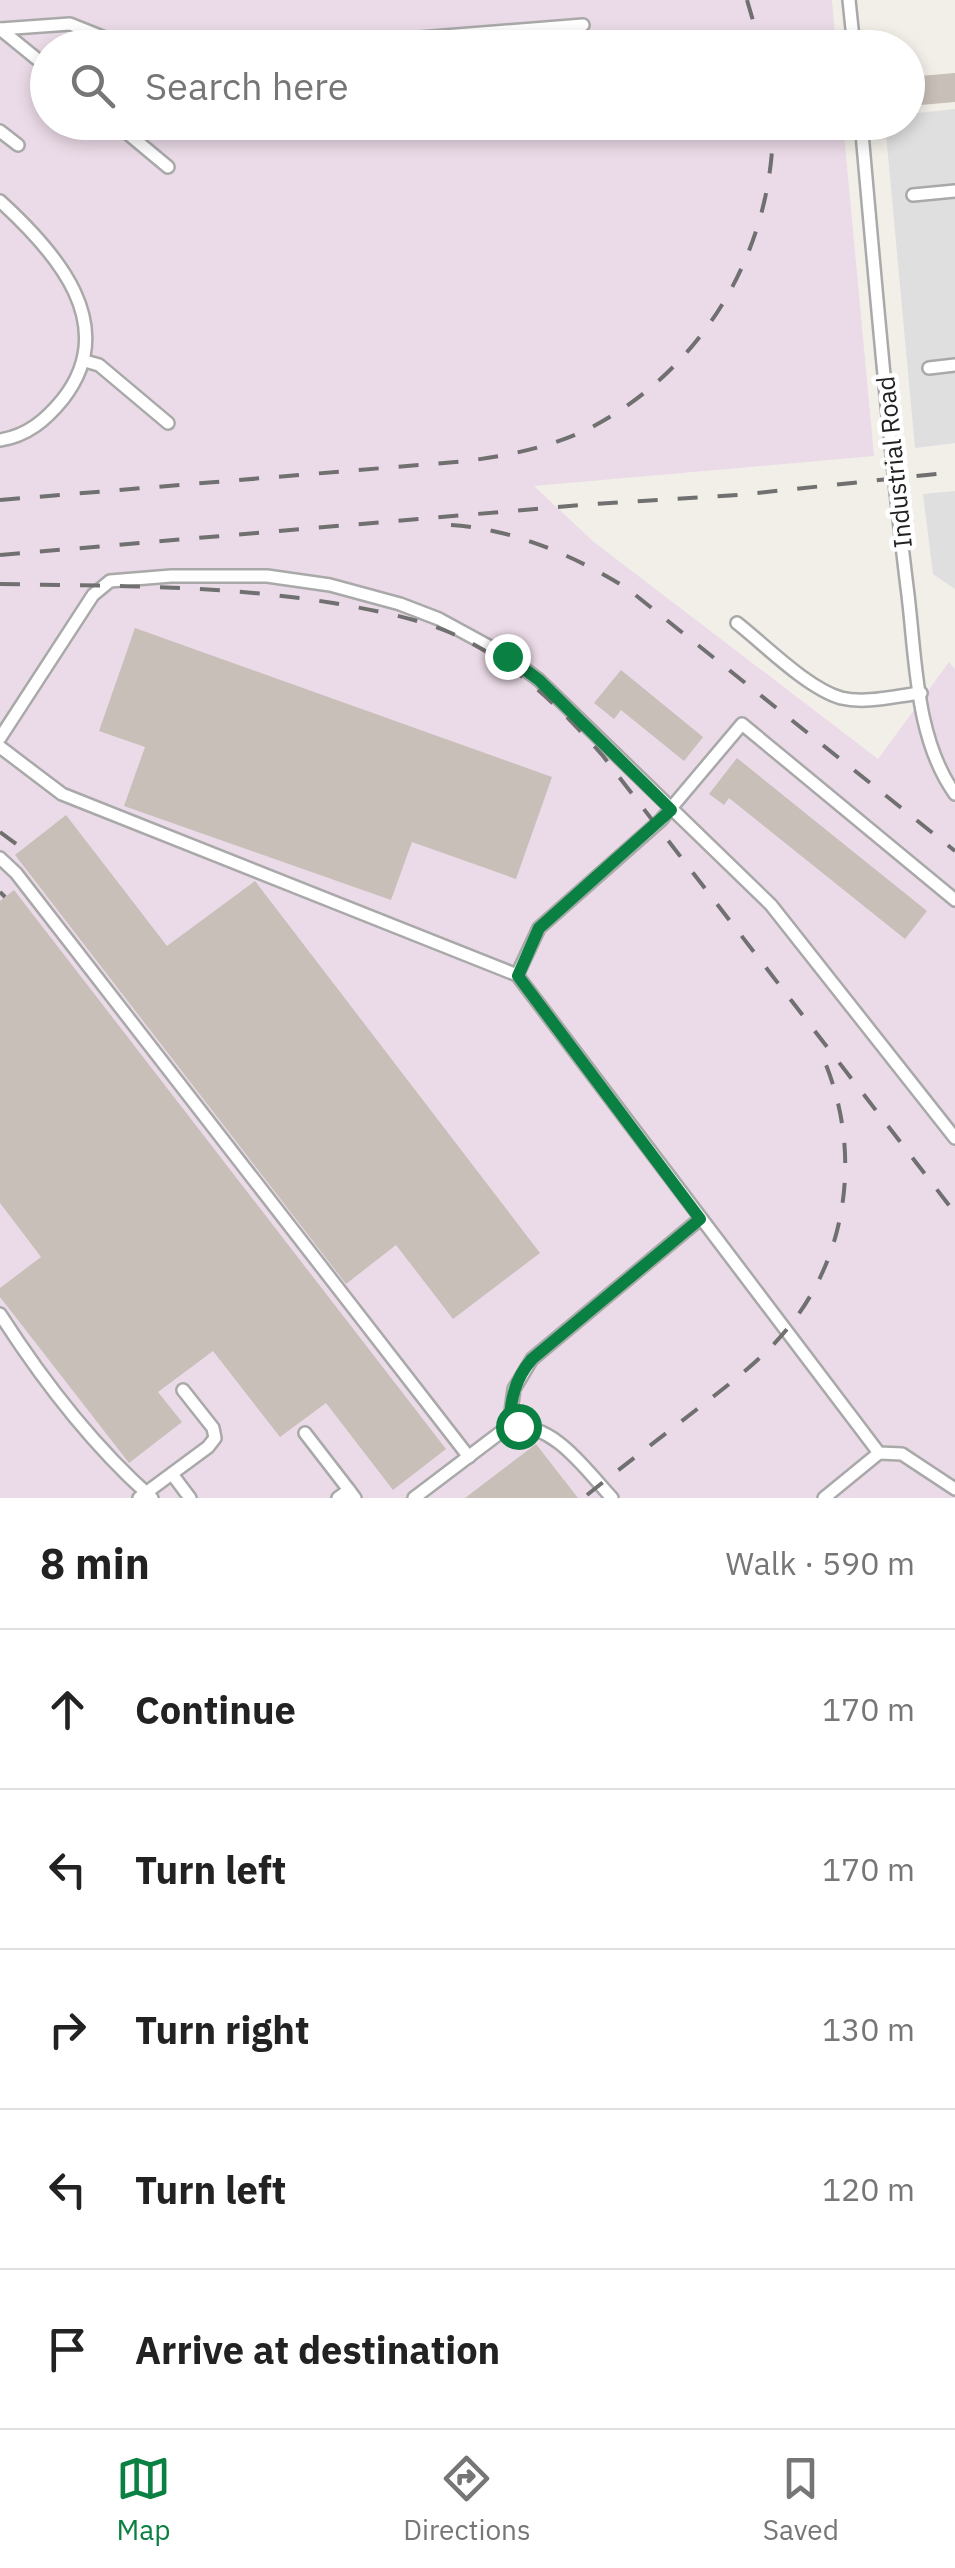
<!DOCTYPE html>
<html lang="en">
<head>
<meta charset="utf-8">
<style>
	body { margin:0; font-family:"IBM Plex Sans",sans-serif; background:#f6f6f6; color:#222 }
	.stop { position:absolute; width:30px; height:30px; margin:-22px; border:8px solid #0b8043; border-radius:50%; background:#fff }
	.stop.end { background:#0b8043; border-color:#fff; box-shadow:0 2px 10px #0008 }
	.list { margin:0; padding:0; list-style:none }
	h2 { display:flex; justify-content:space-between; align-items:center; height:130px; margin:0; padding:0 40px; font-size:42px }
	h2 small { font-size:32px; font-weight:400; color:#767676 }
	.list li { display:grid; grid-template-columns:65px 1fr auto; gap:30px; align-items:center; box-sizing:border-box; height:160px; padding:0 40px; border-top:2px solid #e0e0e0 }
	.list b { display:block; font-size:38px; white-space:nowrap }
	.list em { font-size:32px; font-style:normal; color:#767676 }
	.icon { flex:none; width:55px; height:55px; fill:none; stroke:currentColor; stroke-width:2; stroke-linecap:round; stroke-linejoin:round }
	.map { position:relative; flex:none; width:955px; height:1498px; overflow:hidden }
	.search { position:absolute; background:#fff; box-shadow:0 5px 15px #0003; left:30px; right:30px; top:30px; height:110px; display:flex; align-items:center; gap:25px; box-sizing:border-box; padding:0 35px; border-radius:55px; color:#767676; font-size:38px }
	.sheet { height:930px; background:#fff }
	nav { display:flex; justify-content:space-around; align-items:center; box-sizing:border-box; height:140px; border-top:2px solid #e0e0e0; background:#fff; font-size:28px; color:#767676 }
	nav a { display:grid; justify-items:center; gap:5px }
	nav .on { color:#0b8043 }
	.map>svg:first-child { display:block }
	.residential { fill:#e0dfdf }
	.industrial { fill:#ebdbe8 }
	.building { fill:#c7bfb8 }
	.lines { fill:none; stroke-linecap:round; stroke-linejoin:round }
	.minor-casing { stroke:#a9a9a9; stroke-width:16 }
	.minor { stroke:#fff; stroke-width:11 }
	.rail { stroke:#707070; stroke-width:4; stroke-dasharray:20 20; stroke-linecap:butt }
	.route { stroke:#0b8043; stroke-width:12 }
	.labels { text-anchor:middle; stroke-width:9; stroke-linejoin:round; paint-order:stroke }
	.street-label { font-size:25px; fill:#222; stroke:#fff }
</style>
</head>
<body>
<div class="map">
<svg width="955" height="1498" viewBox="0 0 955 1498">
	<rect width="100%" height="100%" fill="#f2efe9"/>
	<g class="residential">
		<polygon points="955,109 955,443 915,448 885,123 908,122 908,114"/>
		<polygon points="955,491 955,589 933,574 923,494"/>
	</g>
	<polygon class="industrial" points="0,0 832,0 836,47 48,48 48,122 843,123 874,456 534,486 594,542 878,759 949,662 955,669 955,1498 0,1498"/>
	<g class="building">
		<polygon points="955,73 955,102 909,106 908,77"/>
		<polygon points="135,628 552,777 516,879 412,842 391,900 124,806 145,747 99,731"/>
		<polygon points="621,670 703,737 684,761 621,710 614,719 594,703"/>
		<polygon points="737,758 927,911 905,939 729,798 724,805 709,794"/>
		<polygon points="66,815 167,946 255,881 540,1253 453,1319 396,1245 346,1284 15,855"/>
		<polygon points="14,890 446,1449 393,1490 326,1403 280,1437 213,1351 158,1392 182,1422 129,1463 0,1297 0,1288 41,1257 0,1203 0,901"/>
		<polygon points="536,1444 578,1498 465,1498"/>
	</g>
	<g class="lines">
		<defs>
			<g id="minor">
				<polyline points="849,0 854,48"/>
				<polyline points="0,29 70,24 130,48"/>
				<polyline points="0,29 48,68"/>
				<polyline points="293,48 583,25"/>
				<polyline points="114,122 168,167"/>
				<path d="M861 122C875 278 888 433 907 587 916 654 914 737 955 794"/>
				<polyline points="0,131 18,145"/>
				<polyline points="913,195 955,191"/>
				<path d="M0 201C56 252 121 325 63 399 46 420 27 436 0 440"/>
				<polyline points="85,361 99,365 168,423"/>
				<polyline points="929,368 955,365"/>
				<path d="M737 623C765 645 807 688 841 698 866 704 895 696 921 693"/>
				<polyline points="0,738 93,595 110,581 171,576 267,576 330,585 400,604 439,619 507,656 539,680 771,905 955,1138"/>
				<polyline points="0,747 62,794 517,975 879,1453 902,1454 955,1489"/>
				<polyline points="0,858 16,873 469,1457"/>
				<polyline points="517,975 539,928 661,820 742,724 955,900"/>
				<path d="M0 1314C43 1381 92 1445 152 1498"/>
				<path d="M509 1426C555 1423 584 1468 612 1498"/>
				<polyline points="305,1433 349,1490"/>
				<polyline points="172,1474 190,1498"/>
				<polyline points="139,1498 208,1447 215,1438 213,1428 183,1390"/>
				<polyline points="338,1498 349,1490 355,1498"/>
				<polyline points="414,1498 509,1426 514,1389 532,1359 700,1219"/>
				<polyline points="824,1498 879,1453"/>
			</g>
		</defs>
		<use href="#minor" class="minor-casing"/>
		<use href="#minor" class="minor"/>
		<g class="rail">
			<polyline points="747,0 761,48"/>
			<path d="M0 500 467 461C510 455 553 447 592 427 704 368 774 249 773 122"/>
			<path d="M451 525C514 529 575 556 628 589L955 851"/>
			<polyline points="0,555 593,504 738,495 955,472"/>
			<path d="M0 584C111 586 223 585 333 603 373 610 413 617 451 633 512 660 559 706 603 756L955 1213"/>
			<polyline points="0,832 23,849"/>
			<polyline points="0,892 5,897"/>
			<path d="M587 1495C623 1466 660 1438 696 1410 728 1385 762 1360 788 1328 851 1251 862 1144 821 1053"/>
		</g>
	</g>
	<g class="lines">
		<path class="route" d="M507 656 539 680 671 810 539 928 518 976 700 1219 532 1359C514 1380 511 1399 509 1426H518"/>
	</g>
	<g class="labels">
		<g class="street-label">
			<text transform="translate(894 462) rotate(-96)" y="9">Industrial Road</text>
		</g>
	</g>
</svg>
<div class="stop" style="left:518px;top:1426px"></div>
<div class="stop end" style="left:507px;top:656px"></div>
<div class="search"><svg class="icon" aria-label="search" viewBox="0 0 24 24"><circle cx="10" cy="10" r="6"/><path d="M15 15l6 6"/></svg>Search here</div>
</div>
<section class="sheet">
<h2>8 min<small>Walk · 590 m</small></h2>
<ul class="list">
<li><svg class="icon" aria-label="ahead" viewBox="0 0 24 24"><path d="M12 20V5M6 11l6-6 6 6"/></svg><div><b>Continue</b></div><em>170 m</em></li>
<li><svg class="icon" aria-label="left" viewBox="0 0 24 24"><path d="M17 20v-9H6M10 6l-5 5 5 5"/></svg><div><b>Turn left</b></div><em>170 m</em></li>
<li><svg class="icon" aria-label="right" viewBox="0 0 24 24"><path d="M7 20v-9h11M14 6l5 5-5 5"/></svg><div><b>Turn right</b></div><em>130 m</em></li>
<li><svg class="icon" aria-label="left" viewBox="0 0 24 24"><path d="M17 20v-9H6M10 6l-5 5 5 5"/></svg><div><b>Turn left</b></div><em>120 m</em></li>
<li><svg class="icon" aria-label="arrive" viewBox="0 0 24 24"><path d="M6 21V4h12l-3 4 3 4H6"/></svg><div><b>Arrive at destination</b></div></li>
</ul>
</section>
<nav>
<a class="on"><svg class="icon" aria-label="map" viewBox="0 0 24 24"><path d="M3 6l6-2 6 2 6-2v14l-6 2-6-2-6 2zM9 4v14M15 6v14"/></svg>Map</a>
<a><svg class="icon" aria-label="directions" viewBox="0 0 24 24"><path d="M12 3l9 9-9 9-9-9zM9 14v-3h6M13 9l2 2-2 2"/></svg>Directions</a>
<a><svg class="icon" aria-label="saved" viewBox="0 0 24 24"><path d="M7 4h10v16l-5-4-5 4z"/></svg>Saved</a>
</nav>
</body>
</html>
